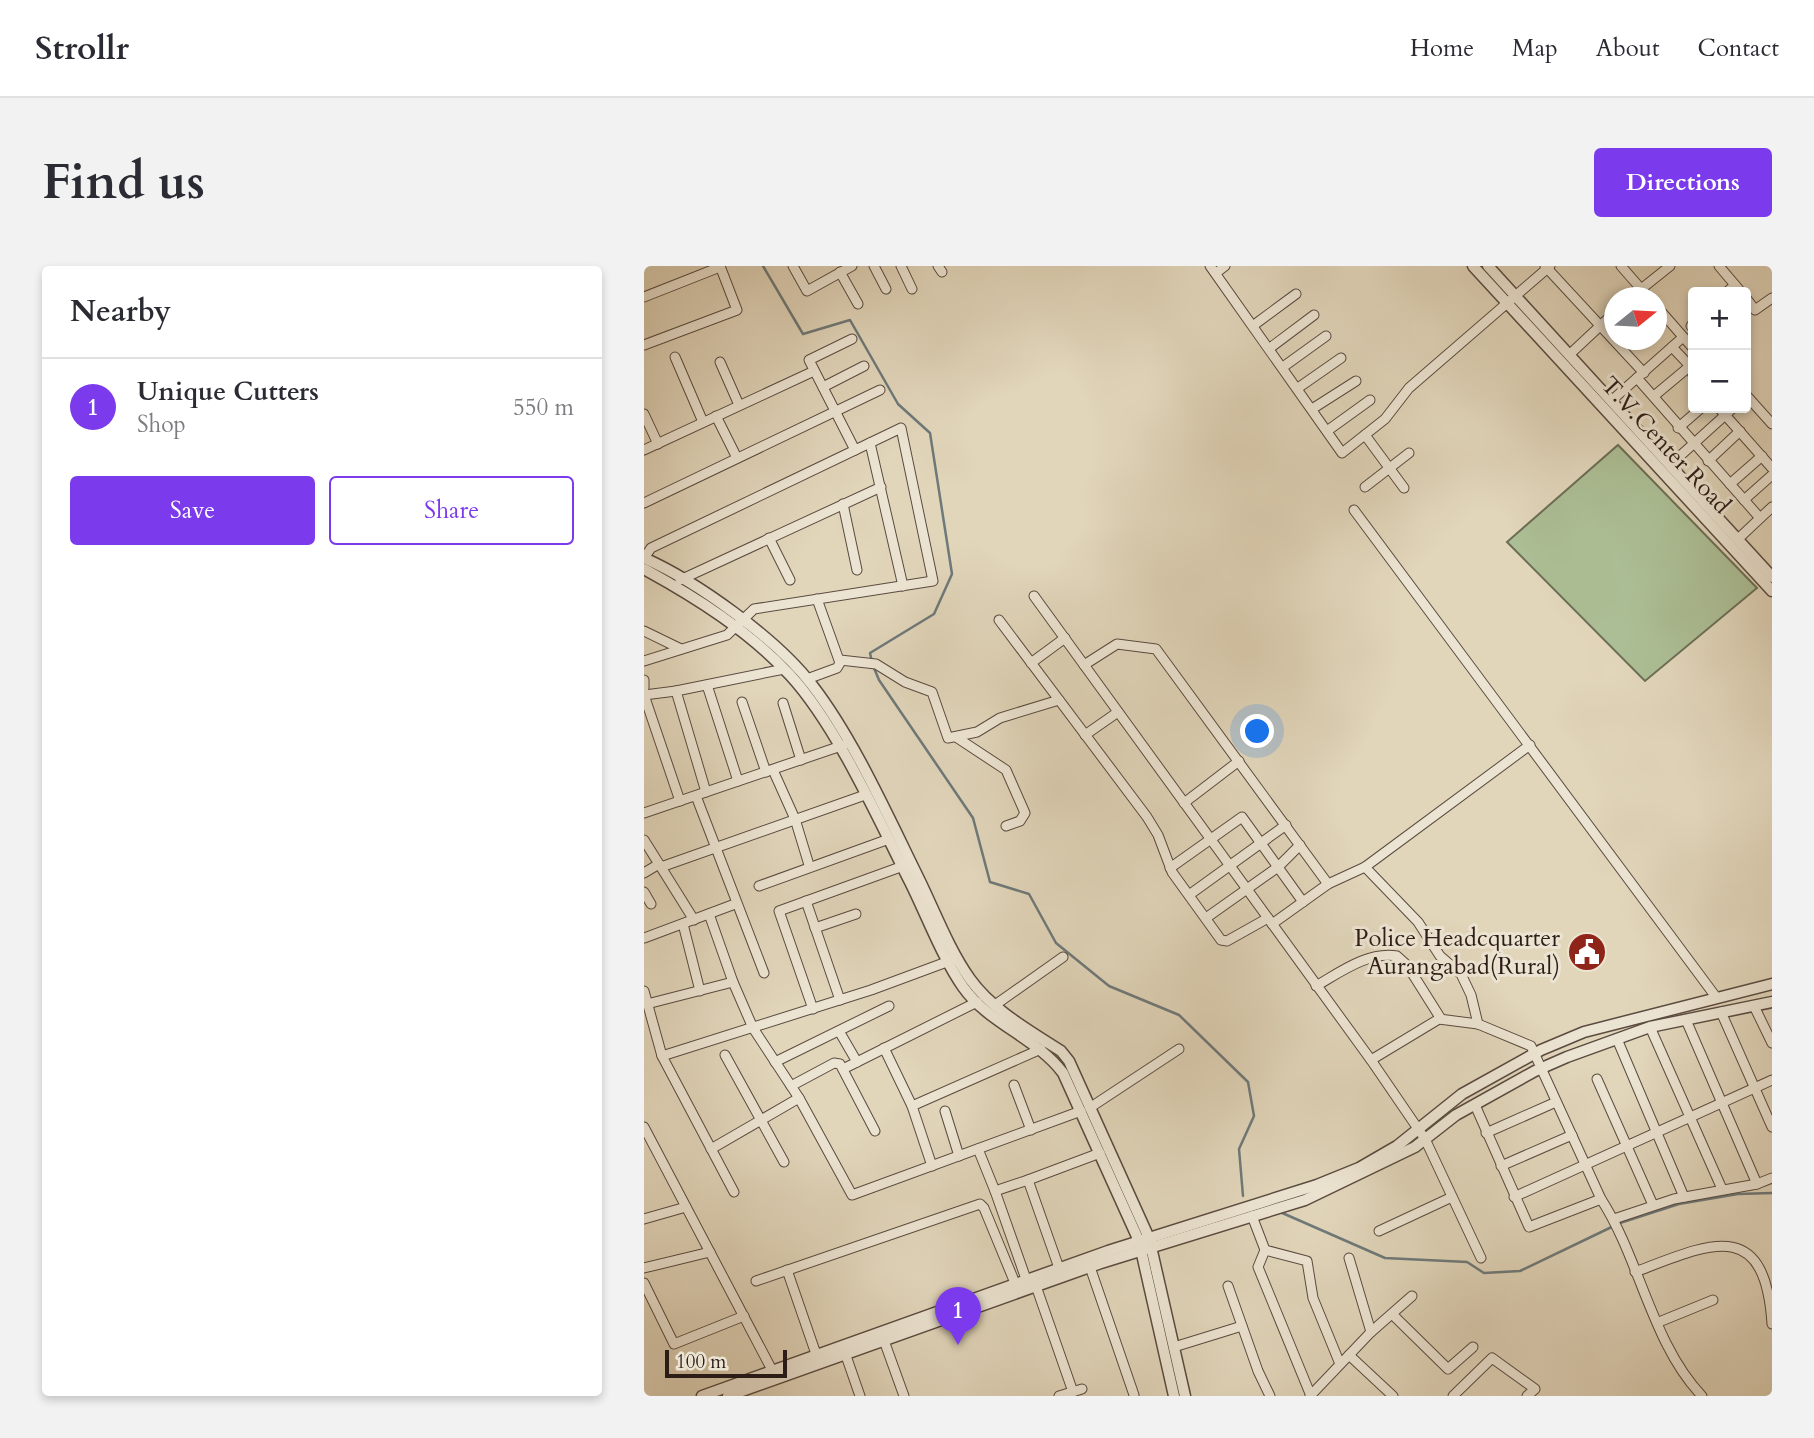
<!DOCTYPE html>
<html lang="en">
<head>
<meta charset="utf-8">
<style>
	body { margin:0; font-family:Cardo,serif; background:#f2f2f3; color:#2b2b33 }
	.controls { position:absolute; right:21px; top:21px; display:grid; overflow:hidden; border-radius:7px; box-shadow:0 4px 10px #0003 }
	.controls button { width:63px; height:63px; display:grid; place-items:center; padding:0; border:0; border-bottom:2px solid #e1e1e2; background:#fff; color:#2b2b33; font:35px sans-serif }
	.compass { position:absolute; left:960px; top:21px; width:63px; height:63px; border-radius:50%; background:#fff; box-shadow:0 4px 10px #0003; rotate:72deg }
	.scale { position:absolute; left:21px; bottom:18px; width:122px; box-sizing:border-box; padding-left:7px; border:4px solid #2d1d17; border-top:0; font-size:19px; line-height:24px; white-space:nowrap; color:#2d1d17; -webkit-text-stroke:5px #ece4d2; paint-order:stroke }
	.you { position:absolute; left:614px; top:466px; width:24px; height:24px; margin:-18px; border:5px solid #fff; border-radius:50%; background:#1a73e8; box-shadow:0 0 0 10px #1a73e833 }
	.badge { display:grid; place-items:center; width:46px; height:46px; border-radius:50%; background:#7c3aed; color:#fff; font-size:23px; font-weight:700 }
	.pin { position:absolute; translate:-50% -58px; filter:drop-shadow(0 2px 4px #0008) }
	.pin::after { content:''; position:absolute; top:37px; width:24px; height:21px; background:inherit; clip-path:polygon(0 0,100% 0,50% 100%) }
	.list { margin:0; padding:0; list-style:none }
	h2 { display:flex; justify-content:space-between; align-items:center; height:91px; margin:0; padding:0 28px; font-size:30px }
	h2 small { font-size:23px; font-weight:400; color:#7c7c81 }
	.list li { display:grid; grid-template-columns:46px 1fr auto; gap:21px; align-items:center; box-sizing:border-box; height:98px; padding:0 28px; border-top:2px solid #e1e1e2 }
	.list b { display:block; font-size:26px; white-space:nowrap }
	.list p { margin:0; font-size:23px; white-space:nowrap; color:#7c7c81 }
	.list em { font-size:23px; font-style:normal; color:#7c7c81 }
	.actions { display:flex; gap:14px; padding:21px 28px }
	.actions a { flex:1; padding:16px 0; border:2px solid #7c3aed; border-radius:7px; text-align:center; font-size:24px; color:#7c3aed }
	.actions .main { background:#7c3aed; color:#fff }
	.map { position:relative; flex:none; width:1128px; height:1130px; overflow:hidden; border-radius:7px }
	header { display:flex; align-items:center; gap:42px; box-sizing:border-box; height:98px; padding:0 35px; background:#fff; border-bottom:2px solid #e1e1e2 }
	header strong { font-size:33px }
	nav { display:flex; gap:38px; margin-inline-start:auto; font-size:24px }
	.intro { display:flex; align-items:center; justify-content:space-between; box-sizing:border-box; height:168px; padding:0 42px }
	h1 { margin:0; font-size:49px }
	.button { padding:18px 32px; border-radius:7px; background:#7c3aed; color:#fff; font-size:24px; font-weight:700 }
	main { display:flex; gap:42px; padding:0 42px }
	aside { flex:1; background:#fff; border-radius:7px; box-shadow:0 4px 10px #0003 }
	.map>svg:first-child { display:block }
	.green { fill:#acbe95; stroke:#6c6e56; stroke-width:2 }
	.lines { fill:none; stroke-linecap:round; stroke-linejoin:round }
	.stream { stroke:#6e7979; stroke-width:2.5 }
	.minor-casing { stroke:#5a4b40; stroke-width:11 }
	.tertiary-casing { stroke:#5a4b40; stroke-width:13 }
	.minor { stroke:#ece4d2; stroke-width:9 }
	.tertiary { stroke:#ece4d2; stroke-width:10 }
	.labels { text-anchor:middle; stroke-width:6; stroke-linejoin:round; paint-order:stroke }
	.street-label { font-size:24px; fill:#2d1d17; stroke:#ece4d2 }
	.poi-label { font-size:24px; fill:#2d1d17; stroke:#ece4d2; text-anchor:end }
</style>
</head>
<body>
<header>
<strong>Strollr</strong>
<nav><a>Home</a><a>Map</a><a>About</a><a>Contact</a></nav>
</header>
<div class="intro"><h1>Find us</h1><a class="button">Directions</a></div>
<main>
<aside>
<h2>Nearby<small></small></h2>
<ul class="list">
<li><span class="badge">1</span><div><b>Unique Cutters</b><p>Shop</p></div><em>550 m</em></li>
</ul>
<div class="actions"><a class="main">Save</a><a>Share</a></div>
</aside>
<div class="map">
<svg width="1128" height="1130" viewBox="0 0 1128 1130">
	<rect width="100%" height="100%" fill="#e1d5ba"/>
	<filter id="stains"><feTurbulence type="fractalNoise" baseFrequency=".00286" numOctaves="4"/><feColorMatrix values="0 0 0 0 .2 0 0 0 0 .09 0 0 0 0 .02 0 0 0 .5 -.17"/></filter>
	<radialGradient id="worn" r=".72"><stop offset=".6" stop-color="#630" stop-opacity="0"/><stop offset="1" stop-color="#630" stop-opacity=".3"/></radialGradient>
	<polygon class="green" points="974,179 1113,322 1001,415 863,276"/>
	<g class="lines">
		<g class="stream">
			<polyline points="119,0 159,68 206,54 254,138 286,167 308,308 290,348 226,387 228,396"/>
			<polyline points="230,402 235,414 329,552 346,616 385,628 412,677 465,720 535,749 604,816 610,850 595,883 599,930"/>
			<polyline points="636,946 741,992 823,996 840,1007 876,1005 976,957 1035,938 1094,928 1128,927"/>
		</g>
		<defs>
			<g id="minor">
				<polyline points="149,0 163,25 208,0"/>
				<polyline points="230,0 242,23"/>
				<polyline points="257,0 268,23"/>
				<polyline points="294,0 298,6"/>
				<polyline points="566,0 698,187 741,153 765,122 906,0"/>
				<polyline points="901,0 1000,107"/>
				<polyline points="977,0 1005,32"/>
				<polyline points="1075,0 1097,26"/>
				<polyline points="196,6 214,38"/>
				<polyline points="572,7 581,0"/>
				<polyline points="1083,26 1091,19"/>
				<polyline points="0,31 76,1"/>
				<polyline points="986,32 1026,0"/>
				<polyline points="1102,32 1111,44 1128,32"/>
				<polyline points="1013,41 1049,82"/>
				<polyline points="610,59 652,28"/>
				<polyline points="1047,60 1049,57"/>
				<polyline points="208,73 165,94 211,184"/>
				<polyline points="0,79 93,44 76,0"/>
				<polyline points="1028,81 1046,100 1049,109"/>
				<polyline points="626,82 670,49"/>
				<polyline points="925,89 971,46"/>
				<polyline points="31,91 59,156"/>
				<polyline points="76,96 95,139"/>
				<polyline points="639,101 682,70"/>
				<polyline points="993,112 1116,252"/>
				<polyline points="179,121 220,100"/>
				<polyline points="654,122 697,92"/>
				<polyline points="1102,129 1128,158"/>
				<polyline points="1010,130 1046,100"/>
				<polyline points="967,135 1038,72"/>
				<polyline points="1075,142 1128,202"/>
				<polyline points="668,143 712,115"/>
				<polyline points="0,148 14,178"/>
				<polyline points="72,150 93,192"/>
				<polyline points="1034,162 1057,142"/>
				<polyline points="683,165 726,134"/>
				<polyline points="721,169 760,222"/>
				<polyline points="226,177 259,320"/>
				<polyline points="0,184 170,105"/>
				<polyline points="1064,195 1096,165"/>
				<polyline points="1026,199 1089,142"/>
				<polyline points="1086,218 1118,190"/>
				<polyline points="721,221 765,187"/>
				<polyline points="1100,234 1128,209"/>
				<polyline points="0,237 236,124"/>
				<polyline points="199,238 213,304"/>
				<polyline points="710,244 1072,731"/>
				<polyline points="125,272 146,314"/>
				<polyline points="1094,273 1128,241"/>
				<polyline points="36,314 237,221"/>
				<polyline points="390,330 727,794 781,873 837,992"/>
				<polyline points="355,354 503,551 514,569 528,606 577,674 583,675 624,652"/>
				<polyline points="0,365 37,383"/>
				<polyline points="196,394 232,398 261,416 288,426 304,472 333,466 356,452 415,434"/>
				<polyline points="0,395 83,369 110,343 289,315 257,162 7,282 0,292"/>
				<polyline points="387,397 421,372"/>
				<polyline points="440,399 473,378 512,383 684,618"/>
				<polyline points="163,413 193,402 196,397 173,333"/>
				<polyline points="0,414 0,422"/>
				<polyline points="63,419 94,515"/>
				<polyline points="0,429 36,535"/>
				<polyline points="0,429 32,425"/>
				<polyline points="98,436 122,506"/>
				<polyline points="139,437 157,494"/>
				<polyline points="441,469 474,446"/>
				<polyline points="312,471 362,504 381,547 376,555 362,560"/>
				<polyline points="129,504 151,553 165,599"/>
				<polyline points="62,526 32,425 140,403"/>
				<polyline points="52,530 120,707"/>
				<polyline points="540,537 595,495"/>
				<polyline points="0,547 200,479"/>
				<polyline points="0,574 50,654"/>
				<polyline points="17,601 221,529"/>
				<path d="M721 601 774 656 796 690 817 708 827 729 834 758 887 780 957 933C996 993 1008 1078 1058 1130"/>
				<polyline points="526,602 598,551 659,636"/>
				<polyline points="0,607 15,598"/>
				<polyline points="115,620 245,573"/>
				<polyline points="0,626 7,638"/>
				<polyline points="545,629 642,559"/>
				<polyline points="162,635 196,734"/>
				<polyline points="65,648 89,716 109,762 155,832 208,929 437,845"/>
				<polyline points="562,652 634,601 656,579"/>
				<polyline points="39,658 56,725"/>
				<polyline points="628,658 684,618 721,601 886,479"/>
				<polyline points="171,662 212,648"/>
				<polyline points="0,672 91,638"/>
				<path d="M672 720C695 707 724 685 753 690L763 699 797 753"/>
				<polyline points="0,725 18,790 90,926"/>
				<polyline points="3,738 89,716"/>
				<polyline points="351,739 419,691"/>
				<polyline points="1110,740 1128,777"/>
				<polyline points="169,743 135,645 262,599"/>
				<polyline points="1077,746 1128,861"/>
				<polyline points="1042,754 1113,918 1128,912"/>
				<polyline points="1006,761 1078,923"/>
				<polyline points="195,765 213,796"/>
				<polyline points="973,773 1040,931"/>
				<polyline points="240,782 268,840 397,783"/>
				<polyline points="81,789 140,896"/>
				<polyline points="18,790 227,724 308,694"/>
				<polyline points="727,794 795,753 834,758"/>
				<polyline points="131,796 245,740"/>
				<polyline points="199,803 333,736"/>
				<polyline points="953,813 1009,939"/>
				<polyline points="370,819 387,864"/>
				<polyline points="147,820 190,797 196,798 231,865"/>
				<polyline points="831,839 885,961 957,933"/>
				<polyline points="268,840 288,900"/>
				<polyline points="447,841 535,783"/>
				<polyline points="301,845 315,890"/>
				<polyline points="0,861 128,1104"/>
				<polyline points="842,867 912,836"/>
				<polyline points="67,883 155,832"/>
				<polyline points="334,883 351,925 384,914"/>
				<polyline points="857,900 928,869"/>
				<polyline points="351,925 382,1013"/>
				<polyline points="870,931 1128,814"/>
				<polyline points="608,950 621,984"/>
				<polyline points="0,953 42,941"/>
				<polyline points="970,953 1030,933 1113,918"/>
				<polyline points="735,965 808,931"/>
				<polyline points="705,992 727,1066"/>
				<polyline points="446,1001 490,1129"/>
				<polyline points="0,1002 66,986"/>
				<polyline points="415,1002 384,914 456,887"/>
				<polyline points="143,1004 172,1088"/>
				<path d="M991 1006C1065 978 1121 949 1128 1058"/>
				<polyline points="112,1015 336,938 340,942 371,1017"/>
				<polyline points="0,1017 30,1078 100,1050"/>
				<polyline points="392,1020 429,1126"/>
				<polyline points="584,1020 614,1105 626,1130"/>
				<polyline points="748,1048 804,1103 829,1081"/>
				<polyline points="1015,1056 1069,1034"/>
				<polyline points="238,1069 260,1130"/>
				<polyline points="530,1081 598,1060"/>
				<polyline points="200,1084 216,1130"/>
				<polyline points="705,1089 749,1130"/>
				<polyline points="415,1130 438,1123"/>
				<polyline points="666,1130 727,1066 768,1030"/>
				<polyline points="667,1130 614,1001 621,984 663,995 669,1032 696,1098"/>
				<polyline points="809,1130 848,1092 891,1123 883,1130"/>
			</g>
			<g id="tertiary">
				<polyline points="829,0 1128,325"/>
				<polyline points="844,0 1128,311"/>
				<path d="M0 292C52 315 133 373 168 419 209 472 243 548 273 609 290 643 304 682 326 713 348 744 386 765 417 785L425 795 505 972 541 1130"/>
				<path d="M0 303C53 332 105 365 146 409 193 460 234 553 266 616 282 648 299 693 319 721 345 758 392 771 419 807L495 975 530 1130"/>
				<polyline points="58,1130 464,985 673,919 715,902 753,880 818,828 897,784 940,766 1128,718"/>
				<polyline points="84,1130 457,997 661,934 771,881 812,849 891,805 923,791 1006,761 1128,736"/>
			</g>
		</defs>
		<use href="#minor" class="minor-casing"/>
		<use href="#tertiary" class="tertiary-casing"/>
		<use href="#minor" class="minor"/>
		<use href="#tertiary" class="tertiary"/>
	</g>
	<defs>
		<symbol id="civic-disc" viewBox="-11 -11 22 22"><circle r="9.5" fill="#8f2418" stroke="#ece4d2"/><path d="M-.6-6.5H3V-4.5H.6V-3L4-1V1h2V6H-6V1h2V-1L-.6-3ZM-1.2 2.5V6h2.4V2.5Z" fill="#fff"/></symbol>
	</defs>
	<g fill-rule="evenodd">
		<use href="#civic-disc" x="921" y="664" width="44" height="44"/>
	</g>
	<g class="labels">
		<g class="street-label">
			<text transform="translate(1022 179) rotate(47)" y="8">T.V.Center Road</text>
		</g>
		<g class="poi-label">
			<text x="916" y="680">Police Headcquarter<tspan x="916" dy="28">Aurangabad(Rural)</tspan></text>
		</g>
	</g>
	<rect width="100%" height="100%" filter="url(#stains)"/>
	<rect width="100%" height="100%" fill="url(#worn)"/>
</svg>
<div class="controls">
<button>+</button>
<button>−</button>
</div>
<svg class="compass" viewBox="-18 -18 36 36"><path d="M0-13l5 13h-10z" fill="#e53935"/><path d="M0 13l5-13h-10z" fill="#7c7c81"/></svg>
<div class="scale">100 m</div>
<div class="you"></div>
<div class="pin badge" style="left:314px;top:1079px">1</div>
</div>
</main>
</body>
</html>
